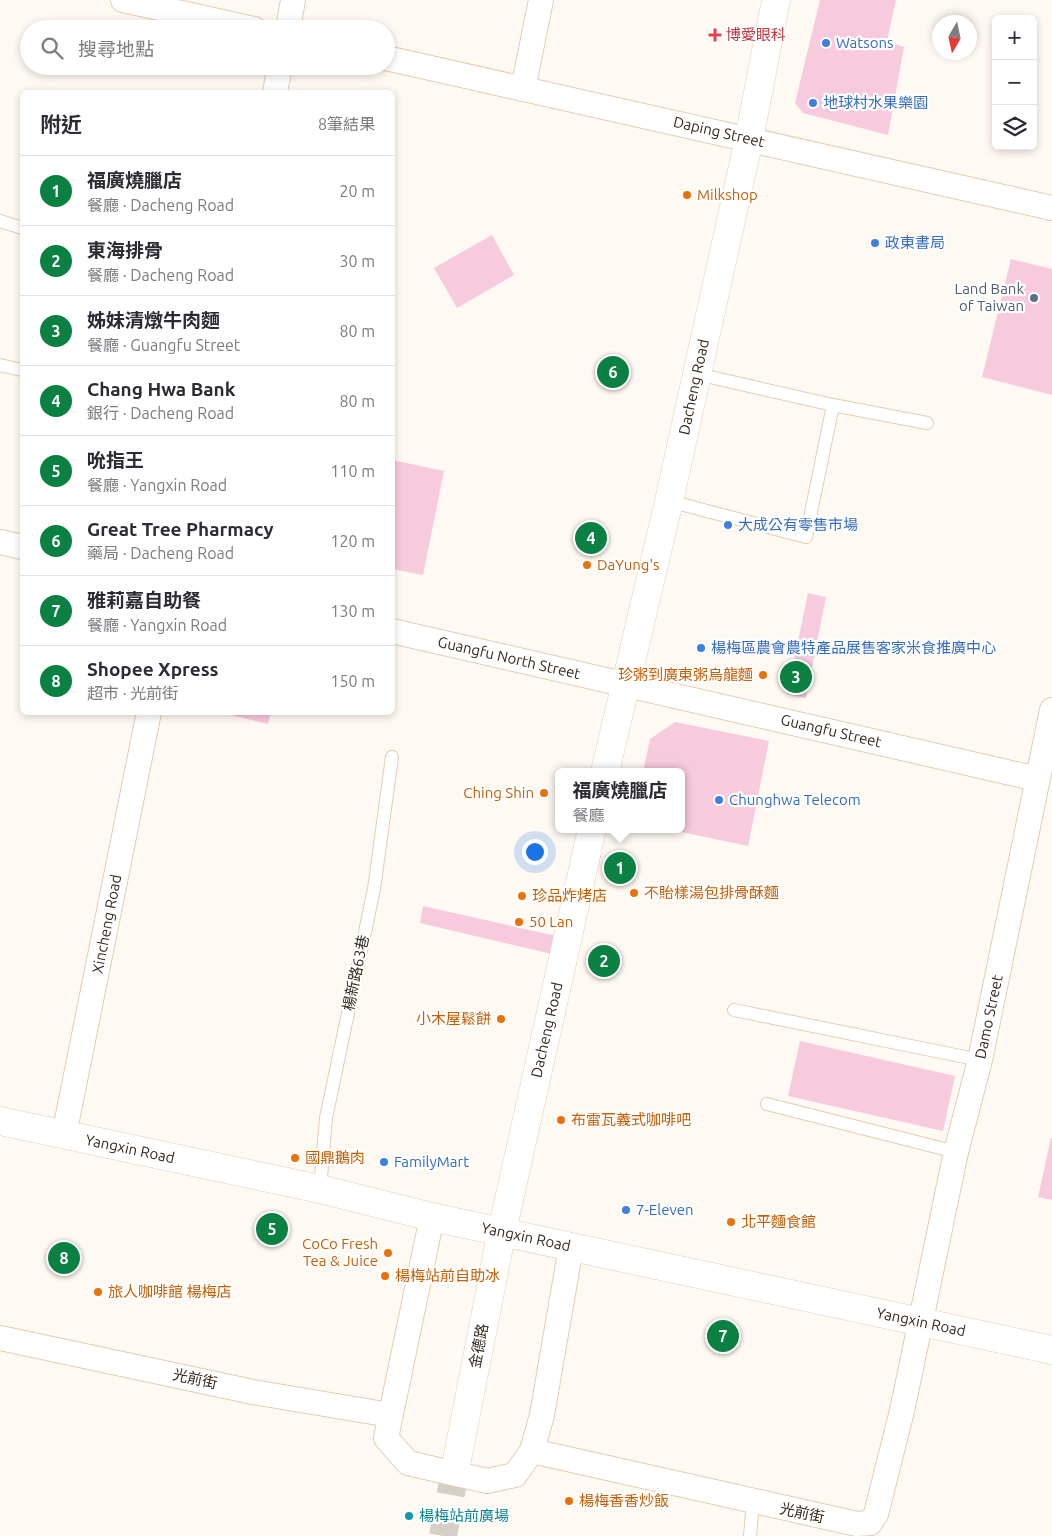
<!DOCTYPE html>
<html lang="zh-TW">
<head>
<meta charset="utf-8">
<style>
	body { margin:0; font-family:Ubuntu,"Noto Sans TC",sans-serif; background:#f7f7f7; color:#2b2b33 }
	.controls { position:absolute; right:15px; top:15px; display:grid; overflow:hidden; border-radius:8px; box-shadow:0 2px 8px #0003 }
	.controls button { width:45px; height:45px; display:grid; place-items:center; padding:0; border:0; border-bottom:1px solid #e1e1e2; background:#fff; color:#2b2b33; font:25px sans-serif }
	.compass { position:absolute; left:932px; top:15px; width:45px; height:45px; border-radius:50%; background:#fff; box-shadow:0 2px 8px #0003; rotate:189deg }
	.you { position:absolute; left:534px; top:851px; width:18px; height:18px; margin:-12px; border:4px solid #fff; border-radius:50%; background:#1a73e8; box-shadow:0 0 0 8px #1a73e833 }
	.badge { display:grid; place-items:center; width:32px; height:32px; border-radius:50%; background:#0b8043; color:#fff; font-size:16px; font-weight:700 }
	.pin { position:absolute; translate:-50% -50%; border:2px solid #fff; box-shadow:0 1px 5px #0006 }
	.popup { position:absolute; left:555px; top:768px; width:130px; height:65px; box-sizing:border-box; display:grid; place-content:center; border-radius:8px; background:#fff; filter:drop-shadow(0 1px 4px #0005); font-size:16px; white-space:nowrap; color:#7c7c81 }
	.popup b { font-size:19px; color:#2b2b33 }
	.popup::after { content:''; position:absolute; left:50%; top:100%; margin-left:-10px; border:10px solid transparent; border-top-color:#fff }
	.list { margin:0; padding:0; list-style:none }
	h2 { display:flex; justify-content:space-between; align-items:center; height:65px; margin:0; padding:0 20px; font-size:21px }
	h2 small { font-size:16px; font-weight:400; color:#7c7c81 }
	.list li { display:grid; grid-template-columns:32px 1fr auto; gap:15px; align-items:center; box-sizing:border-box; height:70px; padding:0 20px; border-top:1px solid #e1e1e2 }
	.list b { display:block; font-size:19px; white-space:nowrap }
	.list p { margin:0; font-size:16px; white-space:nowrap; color:#7c7c81 }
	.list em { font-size:16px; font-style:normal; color:#7c7c81 }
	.icon { flex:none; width:28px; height:28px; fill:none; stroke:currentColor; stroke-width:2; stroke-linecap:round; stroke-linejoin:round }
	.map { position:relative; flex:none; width:1052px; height:1536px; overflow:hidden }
	.search { position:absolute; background:#fff; box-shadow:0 2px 8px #0003; left:20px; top:20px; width:375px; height:55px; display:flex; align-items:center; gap:12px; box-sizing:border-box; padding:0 18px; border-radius:28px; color:#7c7c81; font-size:19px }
	.panel { position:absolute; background:#fff; box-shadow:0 2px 8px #0003; left:20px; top:90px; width:375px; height:625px; border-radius:8px }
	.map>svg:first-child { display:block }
	.building { fill:#f7cade }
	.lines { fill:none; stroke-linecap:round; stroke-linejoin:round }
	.secondary-tunnel { stroke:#d5cfc8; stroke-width:28; stroke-dasharray:28 14; stroke-linecap:butt }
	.lane-casing { stroke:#e6ccb1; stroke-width:14 }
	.street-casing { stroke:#e6ccb1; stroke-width:26 }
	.secondary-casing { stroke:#e6ccb1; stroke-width:29 }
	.lane { stroke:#fff; stroke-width:12 }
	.street { stroke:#fff; stroke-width:24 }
	.secondary { stroke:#fff; stroke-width:28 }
	.health-dot { fill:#e0444e; stroke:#fff; stroke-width:2 }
	.shop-dot { fill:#3f7fe0; stroke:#fff; stroke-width:2 }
	.food-dot { fill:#e8710a; stroke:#fff; stroke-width:2 }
	.service-dot { fill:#5c6f8a; stroke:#fff; stroke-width:2 }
	.culture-dot { fill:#0f9aa8; stroke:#fff; stroke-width:2 }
	.labels { text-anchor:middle; stroke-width:4.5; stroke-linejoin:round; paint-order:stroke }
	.health-label { font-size:15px; fill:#be3a42; stroke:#fff; text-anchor:start }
	.shop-label { font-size:15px; fill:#366cbe; stroke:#fff; text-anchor:start }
	.street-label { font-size:15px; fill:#33291e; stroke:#fff }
	.food-label { font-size:15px; fill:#c56008; stroke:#fff; text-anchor:start }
	.service-label { font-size:15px; fill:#4e5e75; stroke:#fff; text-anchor:end }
	.culture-label { font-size:15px; fill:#0d838f; stroke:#fff; text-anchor:start }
</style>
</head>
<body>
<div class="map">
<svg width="1052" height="1536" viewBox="0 0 1052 1536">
	<rect width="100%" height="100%" fill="#fef9f3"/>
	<g class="building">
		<polygon points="820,0 896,0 887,41 904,47 888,135 803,113 795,103"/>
		<polygon points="492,235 514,275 457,308 434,268"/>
		<polygon points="1011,259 1052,269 1052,395 982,377"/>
		<polygon points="392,460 444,471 423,575 392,569"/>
		<polygon points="808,593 826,597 806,698 787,694"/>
		<polygon points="218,712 271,712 268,724"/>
		<polygon points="675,722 769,741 748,846 672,830 681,829 681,772 643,772 650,739"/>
		<polygon points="423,906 556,936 552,954 420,923"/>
		<polygon points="800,1041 955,1076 943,1131 788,1096"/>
		<polygon points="1051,1138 1052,1138 1052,1200 1038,1197"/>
	</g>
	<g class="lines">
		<polyline class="secondary-tunnel" points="443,1536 457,1460"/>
		<defs>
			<g id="lane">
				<polyline points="0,221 22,228"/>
				<polyline points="0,365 22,370"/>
				<polyline points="833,405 927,423"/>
				<polyline points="669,501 806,537 833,405 697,374"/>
				<polyline points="734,1010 980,1060"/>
				<polyline points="767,1104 956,1152"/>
				<polyline points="320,1189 326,1118 374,889 392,757"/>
				<polyline points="750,1536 753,1502"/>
			</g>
			<g id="street">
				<polyline points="123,0 254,29"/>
				<polyline points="288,29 293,0"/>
				<polyline points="386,58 1052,208"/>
				<polyline points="523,89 541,0"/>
				<polyline points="275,92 280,66"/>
				<polyline points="0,542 22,547"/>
				<polyline points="392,631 1037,779"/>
				<polyline points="64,1135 149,712"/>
				<polyline points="432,1217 386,1438 408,1463 487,1481 515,1475 532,1451 542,1415 571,1247"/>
				<polyline points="0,1338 253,1392 390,1415"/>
				<polyline points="532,1451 857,1524 870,1523 876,1514 902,1411 956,1152 980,1060 1052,710"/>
			</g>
			<g id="secondary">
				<polyline points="605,772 669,501 749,139 776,0"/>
				<polyline points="0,1121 320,1189 432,1217 1052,1350"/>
				<polyline points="457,1460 502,1231 592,829"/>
			</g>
		</defs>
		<use href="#lane" class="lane-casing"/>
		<use href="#street" class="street-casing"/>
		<use href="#secondary" class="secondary-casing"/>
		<use href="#lane" class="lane"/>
		<use href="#street" class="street"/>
		<use href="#secondary" class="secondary"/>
	</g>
	<path class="health-dot" d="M712.5 27.5h5v5h5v5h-5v5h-5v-5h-5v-5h5z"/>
	<g class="shop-dot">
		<circle cx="826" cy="43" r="5"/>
		<circle cx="813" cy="103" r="5"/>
		<circle cx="875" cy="243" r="5"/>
		<circle cx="728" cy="525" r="5"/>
		<circle cx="701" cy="648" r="5"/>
		<circle cx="719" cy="800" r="5"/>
		<circle cx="384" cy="1162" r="5"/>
		<circle cx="626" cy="1210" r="5"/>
	</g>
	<g class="food-dot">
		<circle cx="687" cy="195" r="5"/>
		<circle cx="587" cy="565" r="5"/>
		<circle cx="763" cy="675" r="5"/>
		<circle cx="544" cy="793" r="5"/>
		<circle cx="634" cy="893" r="5"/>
		<circle cx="522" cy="896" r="5"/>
		<circle cx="519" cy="922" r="5"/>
		<circle cx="501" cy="1019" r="5"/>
		<circle cx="561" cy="1120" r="5"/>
		<circle cx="295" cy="1158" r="5"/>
		<circle cx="731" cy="1222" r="5"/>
		<circle cx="388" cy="1253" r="5"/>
		<circle cx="385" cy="1276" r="5"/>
		<circle cx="98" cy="1292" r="5"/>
		<circle cx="569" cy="1501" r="5"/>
	</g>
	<circle class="service-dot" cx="1034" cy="298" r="5"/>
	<circle class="culture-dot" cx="409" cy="1516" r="5"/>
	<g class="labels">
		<g class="health-label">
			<text x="726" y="40">博愛眼科</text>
		</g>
		<g class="shop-label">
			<text x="836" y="48">Watsons</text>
			<text x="823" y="108">地球村水果樂園</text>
			<text x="885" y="248">政東書局</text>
			<text x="738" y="530">大成公有零售市場</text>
			<text x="711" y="653">楊梅區農會農特產品展售客家米食推廣中心</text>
			<text x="729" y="805">Chunghwa Telecom</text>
			<text x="394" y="1167">FamilyMart</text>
			<text x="636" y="1215">7-Eleven</text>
		</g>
		<g class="street-label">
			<text transform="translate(719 132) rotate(13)" y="5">Daping Street</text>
			<text transform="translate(694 387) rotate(-78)" y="5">Dacheng Road</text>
			<text transform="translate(509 658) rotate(13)" y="5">Guangfu North Street</text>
			<text transform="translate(831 731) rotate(13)" y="5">Guangfu Street</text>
			<text transform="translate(107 924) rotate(-79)" y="5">Xincheng Road</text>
			<text transform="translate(356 973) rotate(-78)" y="5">楊新路63巷</text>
			<text transform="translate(989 1017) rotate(-78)" y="5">Damo Street</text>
			<text transform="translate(547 1030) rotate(-77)" y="5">Dacheng Road</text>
			<text transform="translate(130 1149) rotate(12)" y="5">Yangxin Road</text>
			<text transform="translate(526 1237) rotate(12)" y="5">Yangxin Road</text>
			<text transform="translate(921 1322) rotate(12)" y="5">Yangxin Road</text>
			<text transform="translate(479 1346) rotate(-79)" y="5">金德路</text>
			<text transform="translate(195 1379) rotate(12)" y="5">光前街</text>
			<text transform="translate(802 1513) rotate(12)" y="5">光前街</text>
		</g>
		<g class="food-label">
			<text x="697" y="200">Milkshop</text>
			<text x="597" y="570">DaYung's</text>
			<text x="753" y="680" text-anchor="end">珍粥到廣東粥烏龍麵</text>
			<text x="534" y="798" text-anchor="end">Ching Shin</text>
			<text x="644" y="898">不貽樣湯包排骨酥麵</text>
			<text x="532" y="901">珍品炸烤店</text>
			<text x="529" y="927">50 Lan</text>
			<text x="491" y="1024" text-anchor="end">小木屋鬆餅</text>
			<text x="571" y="1125">布雷瓦義式咖啡吧</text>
			<text x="305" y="1163">國鼎鵝肉</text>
			<text x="741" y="1227">北平麵食館</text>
			<text x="378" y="1249" text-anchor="end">CoCo Fresh<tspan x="378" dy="17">Tea &amp; Juice</tspan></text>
			<text x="395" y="1281">楊梅站前自助冰</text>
			<text x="108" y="1297">旅人咖啡館 楊梅店</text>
			<text x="579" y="1506">楊梅香香炒飯</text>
		</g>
		<g class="service-label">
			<text x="1024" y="294">Land Bank<tspan x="1024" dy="17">of Taiwan</tspan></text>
		</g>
		<g class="culture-label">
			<text x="419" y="1521">楊梅站前廣場</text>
		</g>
	</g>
</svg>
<div class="controls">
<button>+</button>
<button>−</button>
<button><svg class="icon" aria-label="layers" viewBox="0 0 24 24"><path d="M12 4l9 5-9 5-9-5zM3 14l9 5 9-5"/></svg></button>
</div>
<svg class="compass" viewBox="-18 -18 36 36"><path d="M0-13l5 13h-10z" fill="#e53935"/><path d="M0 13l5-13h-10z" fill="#7c7c81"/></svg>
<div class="you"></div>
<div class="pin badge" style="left:620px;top:868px">1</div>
<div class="popup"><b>福廣燒臘店</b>餐廳</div>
<div class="pin badge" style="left:604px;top:961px">2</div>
<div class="pin badge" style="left:796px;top:677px">3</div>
<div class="pin badge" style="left:591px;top:538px">4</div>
<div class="pin badge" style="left:272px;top:1229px">5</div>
<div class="pin badge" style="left:613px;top:372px">6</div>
<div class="pin badge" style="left:723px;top:1336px">7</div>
<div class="pin badge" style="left:64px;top:1258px">8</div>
<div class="search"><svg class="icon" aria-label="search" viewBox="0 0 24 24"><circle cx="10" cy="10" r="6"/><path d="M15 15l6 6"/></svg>搜尋地點</div>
<section class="panel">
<h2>附近<small>8筆結果</small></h2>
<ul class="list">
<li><span class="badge">1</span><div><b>福廣燒臘店</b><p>餐廳 · Dacheng Road</p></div><em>20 m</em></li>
<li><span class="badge">2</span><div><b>東海排骨</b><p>餐廳 · Dacheng Road</p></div><em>30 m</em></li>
<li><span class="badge">3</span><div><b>姊妹清燉牛肉麵</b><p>餐廳 · Guangfu Street</p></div><em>80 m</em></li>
<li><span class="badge">4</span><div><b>Chang Hwa Bank</b><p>銀行 · Dacheng Road</p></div><em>80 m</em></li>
<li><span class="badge">5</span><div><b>吮指王</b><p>餐廳 · Yangxin Road</p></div><em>110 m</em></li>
<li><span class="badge">6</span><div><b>Great Tree Pharmacy</b><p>藥局 · Dacheng Road</p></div><em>120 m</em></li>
<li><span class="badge">7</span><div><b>雅莉嘉自助餐</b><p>餐廳 · Yangxin Road</p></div><em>130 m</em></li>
<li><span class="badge">8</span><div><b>Shopee Xpress</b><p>超市 · 光前街</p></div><em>150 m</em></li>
</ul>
</section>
</div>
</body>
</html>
